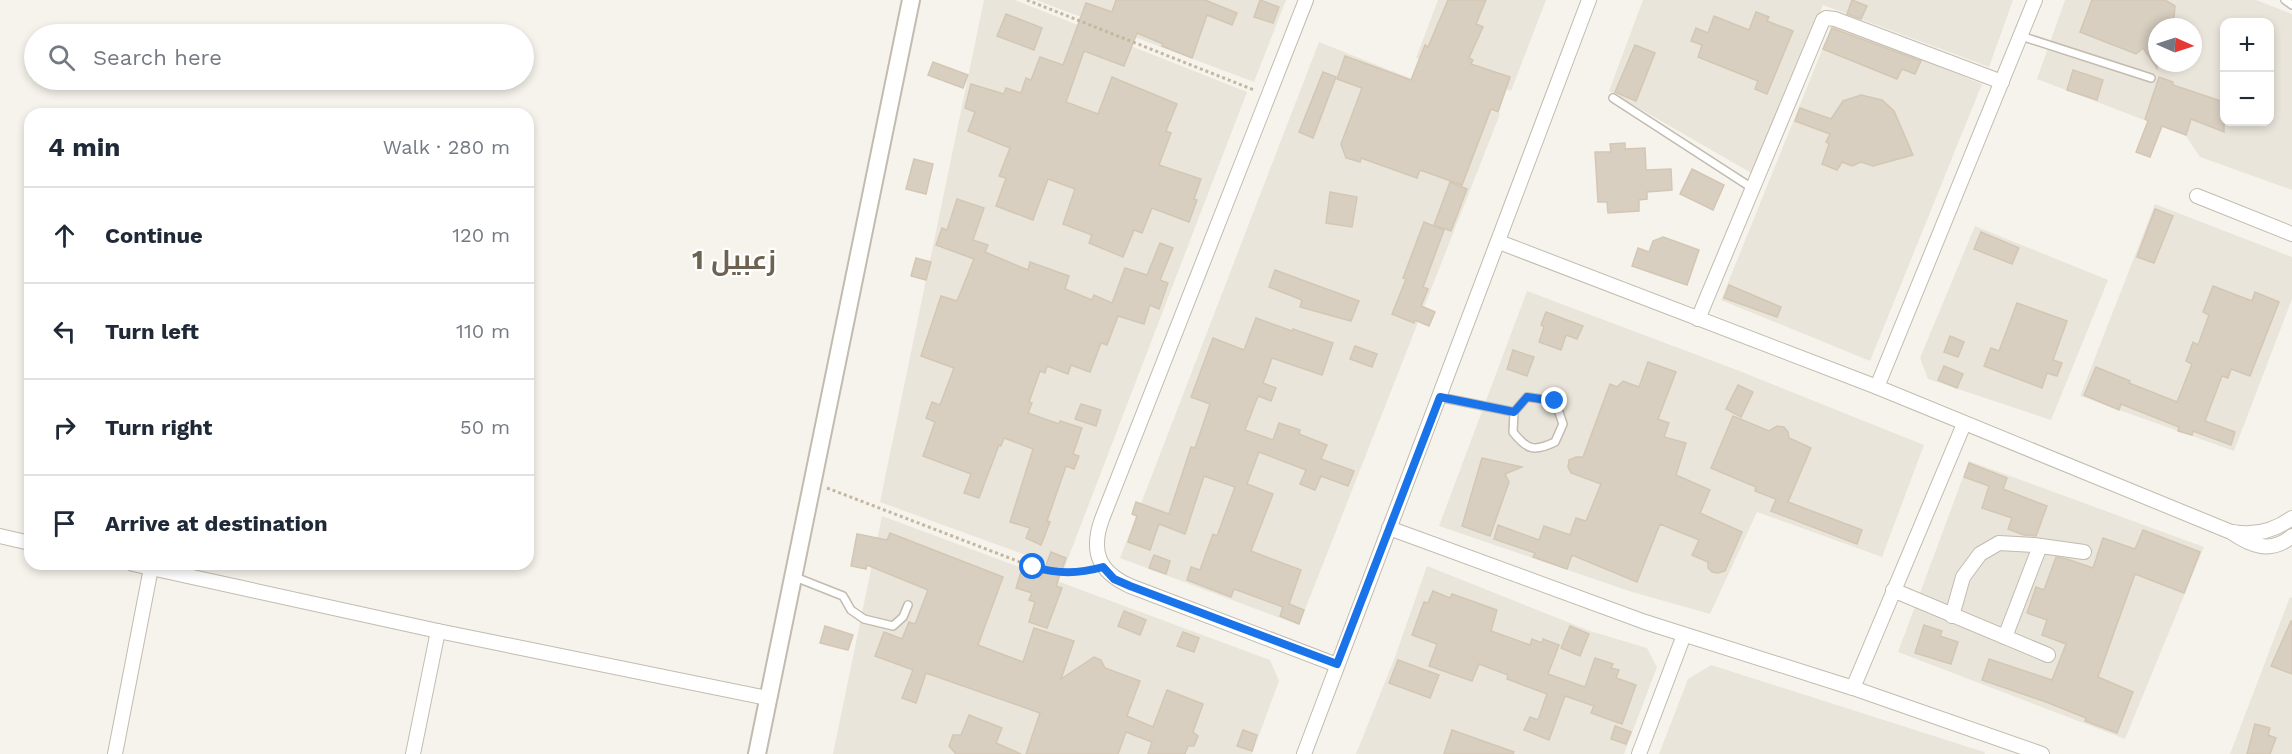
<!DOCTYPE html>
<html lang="en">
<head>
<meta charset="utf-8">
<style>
	body { margin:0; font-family:"Work Sans",Cairo,sans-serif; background:#f2f2f3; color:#1f2937 }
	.controls { position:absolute; right:18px; top:18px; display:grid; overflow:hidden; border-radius:12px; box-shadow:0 3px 9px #0003 }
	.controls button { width:54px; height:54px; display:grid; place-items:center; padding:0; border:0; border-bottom:2px solid #e0e1e3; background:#fff; color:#1f2937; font:30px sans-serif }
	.compass { position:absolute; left:2148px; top:18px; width:54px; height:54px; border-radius:50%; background:#fff; box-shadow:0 3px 9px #0003; rotate:93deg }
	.stop { position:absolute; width:18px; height:18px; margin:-14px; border:4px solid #1a73e8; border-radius:50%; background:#fff }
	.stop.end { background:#1a73e8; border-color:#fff; box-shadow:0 2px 6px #0008 }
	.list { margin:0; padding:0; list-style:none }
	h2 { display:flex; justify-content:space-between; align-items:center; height:78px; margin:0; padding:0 24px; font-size:26px }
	h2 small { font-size:20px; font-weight:400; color:#747a83 }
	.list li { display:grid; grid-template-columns:39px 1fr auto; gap:18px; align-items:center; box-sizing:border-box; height:96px; padding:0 24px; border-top:2px solid #e0e1e3 }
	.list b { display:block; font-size:22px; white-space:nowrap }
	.list em { font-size:20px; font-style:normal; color:#747a83 }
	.icon { flex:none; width:33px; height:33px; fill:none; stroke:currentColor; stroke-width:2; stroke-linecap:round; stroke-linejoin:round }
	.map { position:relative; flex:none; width:2292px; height:754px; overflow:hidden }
	.search { position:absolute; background:#fff; box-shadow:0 3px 9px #0003; left:24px; top:24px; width:510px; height:66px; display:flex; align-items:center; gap:15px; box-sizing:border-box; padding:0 21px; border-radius:33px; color:#747a83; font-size:22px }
	.panel { position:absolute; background:#fff; box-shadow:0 3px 9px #0003; left:24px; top:108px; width:510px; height:462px; border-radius:18px }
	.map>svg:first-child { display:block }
	.residential { fill:#eae5da; fill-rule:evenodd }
	.building { fill:#d8cfc1; stroke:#d3c7b4; stroke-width:1.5 }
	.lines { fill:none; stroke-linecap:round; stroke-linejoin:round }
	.service-casing { stroke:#c2bbae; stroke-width:10 }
	.minor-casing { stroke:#c2bbae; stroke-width:16 }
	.tertiary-casing { stroke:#c2bbae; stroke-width:20 }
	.path { stroke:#c4b79f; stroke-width:3; stroke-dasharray:3 3; stroke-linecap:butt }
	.service { stroke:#fff; stroke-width:7 }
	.minor { stroke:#fff; stroke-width:14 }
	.tertiary { stroke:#fff; stroke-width:16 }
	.route { stroke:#1a73e8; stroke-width:8 }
	.labels { text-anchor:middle; stroke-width:4.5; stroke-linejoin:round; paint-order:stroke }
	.district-label { font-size:27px; font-weight:bold; fill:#6e6250; stroke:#fff }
</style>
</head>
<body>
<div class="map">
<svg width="2292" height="754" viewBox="0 0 2292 754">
	<rect width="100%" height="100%" fill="#f6f3ec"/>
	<g class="residential">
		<polygon points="984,0 1015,0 1247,92 1064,569 880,502"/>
		<polygon points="1036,0 1286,0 1254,82"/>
		<polygon points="1438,0 1546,0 1511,91 1416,58"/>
		<polygon points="1643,0 2013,0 1989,67 1823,5 1753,174 1609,91"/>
		<path d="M2065 0H2256L2292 14V190L2200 157 2186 136 2037 79ZM2224 22H2270V122H2224ZM2157 27H2193V63H2157Z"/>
		<polygon points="1833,23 1982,84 1870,361 1721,300"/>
		<polygon points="1319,42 1500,114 1299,625 1120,558"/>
		<polygon points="2155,204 2292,257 2292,299 2234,451 2080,396"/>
		<polygon points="1975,226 2108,280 2051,420 1928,379 1920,358"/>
		<polygon points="1527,291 1737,370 1924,445 1882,557 1757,512 1710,614 1632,592 1439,526"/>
		<polygon points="1969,461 2204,547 2125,739 1898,652"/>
		<polygon points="882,516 1270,660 1279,681 1252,754 833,754"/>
		<polygon points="1427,566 1590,631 1647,648 1657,667 1624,754 1356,754 1395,657"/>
		<polygon points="2290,597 2292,598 2292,754 2230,754"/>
		<polygon points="1711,665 1984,752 1985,754 1659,754 1688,679"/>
	</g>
	<g class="building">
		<polygon points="1116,0 1205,0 1237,13 1232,25 1207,15 1192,58 1162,46 1163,44 1137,33 1124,66 1084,51 1066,102 1098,114 1112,77 1177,104 1166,131 1171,133 1159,165 1201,179 1194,199 1197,200 1189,222 1152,208 1142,233 1134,230 1123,257 1089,243 1092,235 1063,224 1075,189 1048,179 1033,220 996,206 1006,178 999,176 1010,148 968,131 975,112 965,108 971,84 1004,94 1006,88 1021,93 1026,78 1031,80 1040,57 1063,65 1086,3 1112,12"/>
		<polygon points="1260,0 1279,7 1273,23 1254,17"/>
		<polygon points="1448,0 1486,0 1476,24 1483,27 1469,58 1473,60 1471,64 1510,77 1498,112 1491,109 1462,185 1420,170 1417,178 1361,158 1360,162 1346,158 1341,144 1362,88 1337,79 1345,56 1411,80 1425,45 1428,47"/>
		<polygon points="1852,0 1867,6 1861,19 1847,14"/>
		<polygon points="2092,0 2165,0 2175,6 2173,27 2157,27 2157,68 2143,48 2136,54 2080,32"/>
		<polygon points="1756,12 1769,17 1767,21 1793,31 1767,94 1755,89 1758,81 1698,57 1702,45 1691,41 1696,28 1708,33 1714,16 1749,30"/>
		<polygon points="1006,14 1042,28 1034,50 997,36"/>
		<polygon points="1832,28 1921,61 1915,74 1902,69 1897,79 1823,49"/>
		<polygon points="1635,45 1655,53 1636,101 1615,92"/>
		<polygon points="933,62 968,75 963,88 928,75"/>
		<polygon points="2073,70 2103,80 2097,100 2067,90"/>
		<polygon points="1323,72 1336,77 1313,138 1299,132"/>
		<polygon points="2159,77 2173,82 2173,85 2224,102 2224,132 2191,119 2186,135 2162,126 2150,157 2136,152 2148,121 2145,119"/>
		<polygon points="1861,95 1882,100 1894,111 1913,155 1873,166 1861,162 1852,166 1842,162 1837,170 1822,164 1829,144 1826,142 1830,134 1795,121 1800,108 1831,119 1843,101"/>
		<polygon points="1625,143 1625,149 1645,148 1646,170 1671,169 1672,190 1647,192 1647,199 1639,200 1639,211 1608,213 1607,202 1598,202 1595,152 1611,152 1610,144"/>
		<polygon points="914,159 933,164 926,194 906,189"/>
		<polygon points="1692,169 1724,185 1713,210 1680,194"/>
		<polygon points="1450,182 1467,189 1451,231 1434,225"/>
		<polygon points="1330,192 1357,197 1352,227 1326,223"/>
		<polygon points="957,199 984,208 973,240 988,245 985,252 1028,270 1030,262 1069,276 1065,289 1092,300 1094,295 1112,303 1125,268 1147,275 1160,243 1173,248 1160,280 1168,283 1159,309 1150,305 1144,324 1118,316 1107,345 1101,343 1090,372 1071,365 1068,374 1047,366 1045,373 1040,371 1029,402 1032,403 1028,413 1059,424 1060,421 1082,428 1073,454 1079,456 1074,469 1066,466 1047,521 1050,522 1041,545 1026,538 1030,528 1010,522 1033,449 1004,438 1001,446 999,445 979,498 964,493 971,474 923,456 935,422 926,418 932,402 940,405 954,368 921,356 941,296 957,301 974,259 936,245 942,228 947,230"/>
		<polygon points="2155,209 2173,216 2154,263 2137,257"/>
		<polygon points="1424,222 1444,230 1423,287 1428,289 1421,306 1435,312 1429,326 1415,320 1414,323 1392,314 1406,279 1403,278"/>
		<polygon points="1981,232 2019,248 2012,264 1974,249"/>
		<polygon points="1663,237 1699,250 1687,285 1632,266 1638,248 1649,252 1653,241"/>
		<polygon points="916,258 931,262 926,280 911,276"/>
		<polygon points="1275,270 1359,301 1351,321 1300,307 1302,300 1269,287"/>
		<polygon points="1729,285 1781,307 1777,317 1724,298"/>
		<polygon points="2213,286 2252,301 2255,292 2279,302 2250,376 2231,369 2228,378 2222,376 2205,421 2235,432 2231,445 2193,431 2192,435 2178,431 2179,427 2121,404 2119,410 2084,395 2096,367 2130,381 2129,383 2177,402 2192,364 2186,361 2193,342 2198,345 2209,315 2203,312"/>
		<polygon points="2017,303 2067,321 2053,360 2062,363 2057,376 2047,373 2042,388 1984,366 1991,348 1999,351"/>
		<polygon points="1546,312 1583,326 1577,339 1566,335 1561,350 1539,342 1544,327 1541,325"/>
		<polygon points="1256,318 1292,331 1293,329 1333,343 1322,375 1272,358 1263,383 1276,388 1271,401 1258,396 1245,430 1273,440 1279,423 1300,430 1299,434 1327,445 1321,459 1354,471 1348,486 1321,476 1315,490 1300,484 1306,470 1259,452 1247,484 1273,494 1251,551 1301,570 1289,604 1304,610 1299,624 1280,616 1283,607 1234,589 1231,597 1187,580 1191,567 1200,570 1213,534 1217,536 1235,487 1204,476 1185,534 1159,524 1150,550 1128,542 1137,516 1132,514 1136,502 1169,514 1191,447 1195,448 1210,404 1191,397 1213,338 1244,350"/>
		<polygon points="1950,336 1964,342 1958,357 1944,352"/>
		<polygon points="1355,346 1377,354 1372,367 1350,359"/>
		<polygon points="1513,350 1534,357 1527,376 1507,369"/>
		<polygon points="1648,362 1676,372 1658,419 1669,423 1664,437 1686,443 1676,475 1710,490 1700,513 1742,532 1725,571 1718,573 1712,572 1708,568 1708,562 1692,555 1699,540 1660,524 1637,582 1572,555 1567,569 1533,557 1535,553 1494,539 1498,525 1539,540 1544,526 1570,535 1576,518 1586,521 1601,484 1571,473 1568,467 1569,460 1576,457 1583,457 1610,384 1617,387 1623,381 1639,387"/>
		<polygon points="1944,366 1963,374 1957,388 1938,380"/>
		<polygon points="1738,385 1753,392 1741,417 1726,409"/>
		<polygon points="1081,404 1101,410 1096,426 1075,419"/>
		<polygon points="1733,416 1769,431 1777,426 1784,427 1788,432 1789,438 1811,448 1788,502 1862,530 1857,544 1771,511 1776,499 1755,491 1756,487 1711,468"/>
		<polygon points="1482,458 1522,467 1505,474 1509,482 1490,536 1462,526"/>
		<polygon points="1969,463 2007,478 2003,489 2047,506 2036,536 2024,535 2008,529 2012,518 1982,508 1989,486 1964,477"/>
		<polygon points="2143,530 2200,552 2184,593 2135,574 2098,677 2133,692 2117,733 2085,721 2086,718 2046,702 1982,680 1989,659 2052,680 2066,644 2042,635 2047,620 2027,613 2036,587 2044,590 2056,557 2067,559 2093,568 2103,538 2135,549"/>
		<polygon points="890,533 1003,577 978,645 1023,662 1034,628 1074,641 1061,679 1094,657 1101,660 1105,668 1140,681 1127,716 1153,727 1167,690 1203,704 1193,732 1198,736 1194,746 1188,746 1185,754 1148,754 1152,742 1126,732 1118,754 1026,754 1040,713 926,673 916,703 902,698 913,670 875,656 884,632 902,639 909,622 915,624 928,590 867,565 866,569 851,566 857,534 887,540"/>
		<polygon points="1051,552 1066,558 1056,586 1062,588 1047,628 1029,622 1035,602 1029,600 1032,593 1016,588 1021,572 1041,578"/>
		<polygon points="1154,555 1170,561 1166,574 1149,568"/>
		<polygon points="1433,591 1450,598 1452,594 1497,610 1491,631 1530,645 1532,639 1542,643 1543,639 1559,645 1548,674 1585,687 1595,658 1613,664 1611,668 1619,670 1616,678 1636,685 1622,724 1591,713 1594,706 1565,696 1549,740 1524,730 1530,717 1538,720 1547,694 1507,679 1508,675 1479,664 1472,681 1429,666 1437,644 1412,635 1424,602 1428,603"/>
		<polygon points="1124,611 1146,620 1140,635 1118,626"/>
		<polygon points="2291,621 2292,621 2292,674 2271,666"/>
		<polygon points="1924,625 1942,631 1940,636 1958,642 1951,664 1915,653"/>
		<polygon points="825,626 853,635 848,650 820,643"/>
		<polygon points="1570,626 1589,634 1580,656 1561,648"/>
		<polygon points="1183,632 1199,638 1194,652 1177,646"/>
		<polygon points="1398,660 1439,675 1430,698 1389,683"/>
		<polygon points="969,715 1002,728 996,743 1021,754 956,754 949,746 953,735 961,735"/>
		<polygon points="2255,724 2270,728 2268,735 2276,738 2270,754 2247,754"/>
		<polygon points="1615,726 1631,732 1626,744 1611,739"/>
		<polygon points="1243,730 1257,735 1252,751 1237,746"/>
		<polygon points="1452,730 1514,752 1513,754 1444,754"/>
	</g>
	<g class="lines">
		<defs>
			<g id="service">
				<polyline points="2285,0 2292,5"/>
				<polyline points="2021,36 2151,78"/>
				<polyline points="1613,98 1752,188"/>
				<path d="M1439 397 1514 412 1513 432C1527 450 1534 452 1555 442L1563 424 1555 401 1527 397 1514 412"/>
				<polyline points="795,577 843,596 851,610 864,619 893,626 903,617 908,605"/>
			</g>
			<g id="minor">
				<path d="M1306 0 1102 519C1090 552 1099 572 1130 586L1337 665"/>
				<polyline points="2197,196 2292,234"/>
				<path d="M1499 242 1877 387 2231 532C2251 546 2271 554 2292 536"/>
				<polyline points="1698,319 1823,20 1826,18 1835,19 2002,82"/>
				<polyline points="1877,387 2035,0"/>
				<polyline points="1389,528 1645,622 1853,688 2042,754"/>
				<path d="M2233 532C2255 536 2274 531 2292 518"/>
				<polyline points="0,536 30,543"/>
				<polyline points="133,564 438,631 767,698"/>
				<polyline points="1893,590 2048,655"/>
				<polyline points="1952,616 1963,577 1980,554 1999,543 2034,545 2084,552"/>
				<polyline points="2005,637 2040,546"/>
				<polyline points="1853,688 1964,424"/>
				<polyline points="115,754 151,568"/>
				<polyline points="413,754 438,631"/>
				<polyline points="1304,754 1589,0"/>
				<polyline points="1639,754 1684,635"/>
			</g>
			<polyline id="tertiary" points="757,754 911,0"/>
		</defs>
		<use href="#service" class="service-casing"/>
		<use href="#minor" class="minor-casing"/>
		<use href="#tertiary" class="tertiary-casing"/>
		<g class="path">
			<polyline points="1027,0 1254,90"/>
			<path d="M827 488 1033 567C1052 572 1070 575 1090 570"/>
		</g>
		<use href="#service" class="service"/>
		<use href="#minor" class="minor"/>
		<use href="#tertiary" class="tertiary"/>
	</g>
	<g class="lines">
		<path class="route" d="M1033 567C1058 574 1078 574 1103 567L1114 579 1130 586 1337 664 1440 397 1514 412 1527 397 1555 401"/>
	</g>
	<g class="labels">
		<g class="district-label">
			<text x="734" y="269">زعبيل 1</text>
		</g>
	</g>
</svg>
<div class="controls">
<button>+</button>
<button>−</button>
</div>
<svg class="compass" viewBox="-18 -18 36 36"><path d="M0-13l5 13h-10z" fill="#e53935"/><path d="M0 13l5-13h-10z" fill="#747a83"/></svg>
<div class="stop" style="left:1033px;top:567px"></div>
<div class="stop end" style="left:1555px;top:401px"></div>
<div class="search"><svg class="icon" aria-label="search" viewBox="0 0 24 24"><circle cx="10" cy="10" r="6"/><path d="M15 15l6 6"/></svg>Search here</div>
<section class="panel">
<h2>4 min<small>Walk · 280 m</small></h2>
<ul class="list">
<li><svg class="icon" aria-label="ahead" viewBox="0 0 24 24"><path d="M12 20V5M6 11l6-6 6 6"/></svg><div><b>Continue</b></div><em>120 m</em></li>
<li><svg class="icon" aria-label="left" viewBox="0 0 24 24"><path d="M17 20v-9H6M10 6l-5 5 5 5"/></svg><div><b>Turn left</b></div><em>110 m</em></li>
<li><svg class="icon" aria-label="right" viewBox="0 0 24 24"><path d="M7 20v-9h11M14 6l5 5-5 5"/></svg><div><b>Turn right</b></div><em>50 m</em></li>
<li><svg class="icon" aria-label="arrive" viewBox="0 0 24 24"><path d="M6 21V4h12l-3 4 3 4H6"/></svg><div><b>Arrive at destination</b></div></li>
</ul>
</section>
</div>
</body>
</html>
